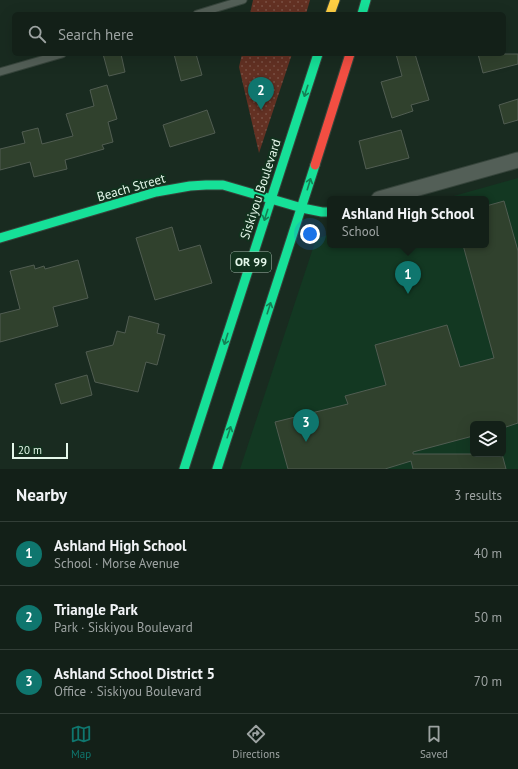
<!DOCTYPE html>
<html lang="en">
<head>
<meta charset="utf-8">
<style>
	body { margin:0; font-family:"PT Sans",sans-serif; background:#1c2821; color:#f1f3f6 }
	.controls { position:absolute; right:12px; bottom:12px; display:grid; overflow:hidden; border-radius:6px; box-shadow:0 4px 16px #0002 }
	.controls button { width:36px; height:36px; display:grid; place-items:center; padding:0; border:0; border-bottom:1px solid #323e37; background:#132018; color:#f1f3f6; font:20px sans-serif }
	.scale { position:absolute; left:12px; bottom:10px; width:56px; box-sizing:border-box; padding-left:4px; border:2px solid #e4f7ea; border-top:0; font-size:11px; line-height:14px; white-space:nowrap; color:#e4f7ea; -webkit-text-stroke:3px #12321e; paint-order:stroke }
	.you { position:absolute; left:310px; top:234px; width:14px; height:14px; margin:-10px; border:3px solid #fff; border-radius:50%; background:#1a73e8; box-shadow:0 0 0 6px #1a73e833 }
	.badge { display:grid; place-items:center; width:26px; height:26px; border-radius:50%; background:#0f766e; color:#fff; font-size:13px; font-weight:700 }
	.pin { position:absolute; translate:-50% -33px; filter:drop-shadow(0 1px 2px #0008) }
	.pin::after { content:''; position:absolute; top:21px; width:14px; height:12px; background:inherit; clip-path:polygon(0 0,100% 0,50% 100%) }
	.popup { position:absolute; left:327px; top:196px; width:162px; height:52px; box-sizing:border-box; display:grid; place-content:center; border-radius:6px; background:#132018; filter:drop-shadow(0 1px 3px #0005); font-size:13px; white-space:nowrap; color:#9da3a2 }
	.popup b { font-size:15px; color:#f1f3f6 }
	.popup::after { content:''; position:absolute; left:50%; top:100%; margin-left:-8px; border:8px solid transparent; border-top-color:#132018 }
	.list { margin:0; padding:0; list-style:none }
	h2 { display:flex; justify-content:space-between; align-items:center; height:52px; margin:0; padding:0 16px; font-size:17px }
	h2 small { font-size:13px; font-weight:400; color:#9da3a2 }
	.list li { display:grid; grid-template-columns:26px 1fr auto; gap:12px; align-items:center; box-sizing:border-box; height:64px; padding:0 16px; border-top:1px solid #323e37 }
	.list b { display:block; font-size:15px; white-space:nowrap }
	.list p { margin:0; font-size:13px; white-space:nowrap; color:#9da3a2 }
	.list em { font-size:13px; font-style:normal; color:#9da3a2 }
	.icon { flex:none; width:22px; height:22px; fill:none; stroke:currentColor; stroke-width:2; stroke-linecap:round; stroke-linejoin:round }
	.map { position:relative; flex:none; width:518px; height:469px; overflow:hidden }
	.search { position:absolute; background:#132018; box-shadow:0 4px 16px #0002; left:12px; right:12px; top:12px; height:44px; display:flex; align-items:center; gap:10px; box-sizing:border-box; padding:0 14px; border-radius:6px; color:#9da3a2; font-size:15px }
	.sheet { height:244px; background:#132018 }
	nav { display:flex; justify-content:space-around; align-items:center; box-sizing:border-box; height:56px; border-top:1px solid #323e37; background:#132018; font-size:11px; color:#9da3a2 }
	nav a { display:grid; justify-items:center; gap:2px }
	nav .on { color:#0f766e }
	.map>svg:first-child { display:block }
	.built { fill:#133822; fill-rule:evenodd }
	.green { fill:url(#green-dots) }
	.building { fill:#30412d; stroke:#515d52 }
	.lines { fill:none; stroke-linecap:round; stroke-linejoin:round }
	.lane-casing { stroke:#36443b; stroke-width:9 }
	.street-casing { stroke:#36443b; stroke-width:17 }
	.fast-casing { stroke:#36443b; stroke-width:11 }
	.slow-casing { stroke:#36443b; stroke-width:11 }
	.jam-casing { stroke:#36443b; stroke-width:11 }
	.lane { stroke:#535f57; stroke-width:7 }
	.street { stroke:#535f57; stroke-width:15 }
	.fast { stroke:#16e098; stroke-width:9 }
	.slow { stroke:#ffcf43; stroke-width:9 }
	.jam { stroke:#f24e42; stroke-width:9 }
	.oneway { stroke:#148055 }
	.labels { text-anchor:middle; stroke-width:4; stroke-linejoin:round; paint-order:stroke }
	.shield { fill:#12321e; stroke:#a5bcad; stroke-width:1 }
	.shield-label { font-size:12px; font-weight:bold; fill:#e4f7ea }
	.street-label { font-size:13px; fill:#e4f7ea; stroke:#12321e }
</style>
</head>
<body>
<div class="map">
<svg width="518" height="469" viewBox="0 0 518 469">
	<defs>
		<pattern id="green-dots" width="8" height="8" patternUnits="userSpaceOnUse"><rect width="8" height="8" fill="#633123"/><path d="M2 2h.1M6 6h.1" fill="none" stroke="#795043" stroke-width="1.8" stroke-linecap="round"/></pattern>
	</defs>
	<rect width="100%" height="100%" fill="#192b20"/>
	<path class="built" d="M518 178V469H240L316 239 330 234V245H486V199H443ZM473 424H503V454H473Z"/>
	<g class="green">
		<polygon points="253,0 310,0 306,14 250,14"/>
		<polygon points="242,54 292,54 259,153 239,67"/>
	</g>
	<g class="building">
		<polygon points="103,54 121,54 125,72 109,76"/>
		<polygon points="174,54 196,54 202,75 181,81"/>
		<polygon points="396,54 415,54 429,100 411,105 413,111 392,118 381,82 402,76"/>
		<polygon points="478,54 518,54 518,64 483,73"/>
		<polygon points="107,85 117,119 108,122 113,142 102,145 104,149 65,160 67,169 34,177 30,162 0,170 0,149 25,143 22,132 38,128 42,144 73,136 66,114 94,106 90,90"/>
		<polygon points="518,99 518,120 504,124 499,105"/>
		<polygon points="207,110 215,133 170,147 163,125"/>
		<polygon points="401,130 409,158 366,169 359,141"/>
		<polygon points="504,201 518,251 518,423 503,428 503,424 473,424 473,436 413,452 413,454 502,454 506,469 413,469 411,461 385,469 288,469 275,422 348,404 345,396 386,385 375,345 447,325 460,367 494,358 463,245 486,245 486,206"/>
		<polygon points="172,227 179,251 200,245 212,283 155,300 136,238"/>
		<polygon points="78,260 88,298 53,307 58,326 0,342 0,314 20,309 10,271 34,265 35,269 44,266 45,269"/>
		<polygon points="129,316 159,324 157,333 165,335 157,365 146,362 138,392 95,382 86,352 113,345 117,331 125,333"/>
		<polygon points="87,375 92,395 61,404 55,384"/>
	</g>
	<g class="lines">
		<defs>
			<g id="lane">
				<polyline points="197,14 243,0"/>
				<polyline points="0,72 62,54"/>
			</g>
			<polyline id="street" points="379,199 518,160"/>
			<g id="fast">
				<polyline points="362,14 366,0"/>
				<polyline points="0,238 156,192 190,186 206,185 223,185 302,208 322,212 330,212"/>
				<polyline points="184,469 318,54"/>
				<polyline points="217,469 315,165"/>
			</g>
			<polyline id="slow" points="330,14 335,0"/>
			<polyline id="jam" points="315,165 350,54"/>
		</defs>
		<use href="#lane" class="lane-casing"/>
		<use href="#street" class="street-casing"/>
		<use href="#fast" class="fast-casing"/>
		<use href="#slow" class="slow-casing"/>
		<use href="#jam" class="jam-casing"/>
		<use href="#lane" class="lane"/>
		<use href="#street" class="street"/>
		<use href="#fast" class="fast"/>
		<use href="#slow" class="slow"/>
		<use href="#jam" class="jam"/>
	</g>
	<defs><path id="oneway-shaft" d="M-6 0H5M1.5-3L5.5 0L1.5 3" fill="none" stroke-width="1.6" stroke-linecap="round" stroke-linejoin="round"/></defs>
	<g class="oneway">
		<use href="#oneway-shaft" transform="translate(306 91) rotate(108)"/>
		<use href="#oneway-shaft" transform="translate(309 184) rotate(-73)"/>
		<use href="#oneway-shaft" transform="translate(266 215) rotate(108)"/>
		<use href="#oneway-shaft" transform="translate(269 308) rotate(-72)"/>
		<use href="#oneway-shaft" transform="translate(226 339) rotate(108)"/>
		<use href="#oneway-shaft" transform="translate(229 432) rotate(-72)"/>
	</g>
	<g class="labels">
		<rect class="shield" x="231" y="252" width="40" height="20" rx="3"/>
		<g class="shield-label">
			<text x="251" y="266">OR 99</text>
		</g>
		<g class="street-label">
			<text transform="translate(131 187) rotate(-16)" y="5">Beach Street</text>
			<text transform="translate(260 189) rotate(-72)" y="5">Siskiyou Boulevard</text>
		</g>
	</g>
</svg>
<div class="controls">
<button><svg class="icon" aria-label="layers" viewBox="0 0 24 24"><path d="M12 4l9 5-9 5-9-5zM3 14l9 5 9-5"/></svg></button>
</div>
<div class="scale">20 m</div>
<div class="you"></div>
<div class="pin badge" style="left:408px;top:294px">1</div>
<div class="popup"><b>Ashland High School</b>School</div>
<div class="pin badge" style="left:261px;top:110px">2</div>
<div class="pin badge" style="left:306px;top:442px">3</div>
<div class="search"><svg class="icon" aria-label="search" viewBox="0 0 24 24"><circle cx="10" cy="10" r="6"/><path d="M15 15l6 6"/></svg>Search here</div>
</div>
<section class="sheet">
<h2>Nearby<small>3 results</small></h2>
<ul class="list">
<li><span class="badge">1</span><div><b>Ashland High School</b><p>School · Morse Avenue</p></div><em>40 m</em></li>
<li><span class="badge">2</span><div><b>Triangle Park</b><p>Park · Siskiyou Boulevard</p></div><em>50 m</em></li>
<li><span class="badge">3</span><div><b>Ashland School District 5</b><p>Office · Siskiyou Boulevard</p></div><em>70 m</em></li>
</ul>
</section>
<nav>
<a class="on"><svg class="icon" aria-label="map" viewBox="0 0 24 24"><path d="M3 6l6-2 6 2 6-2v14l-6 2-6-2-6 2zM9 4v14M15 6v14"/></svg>Map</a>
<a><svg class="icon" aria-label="directions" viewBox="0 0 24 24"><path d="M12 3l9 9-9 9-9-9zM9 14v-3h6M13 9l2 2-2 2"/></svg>Directions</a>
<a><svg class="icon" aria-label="saved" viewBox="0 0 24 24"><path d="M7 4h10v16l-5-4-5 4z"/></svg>Saved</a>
</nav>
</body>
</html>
